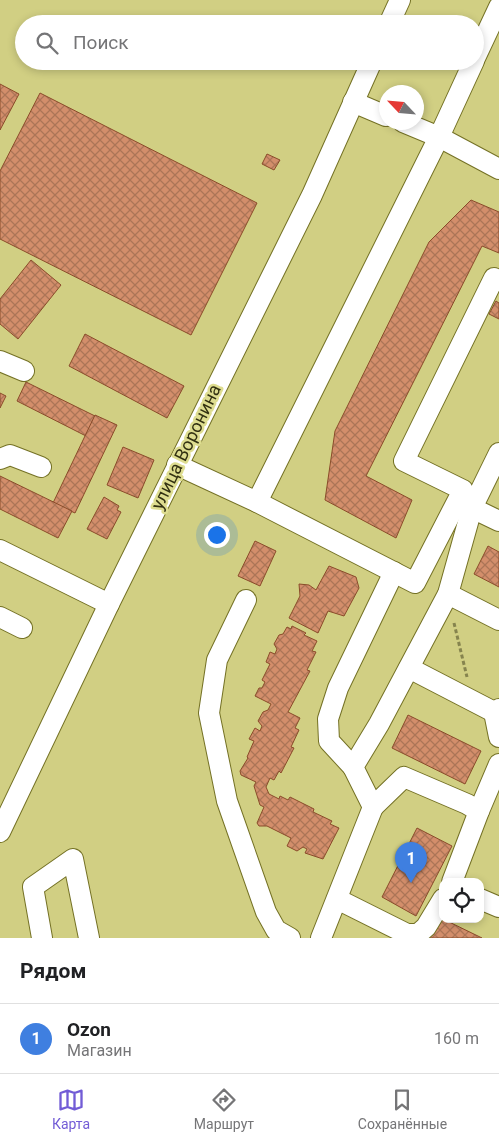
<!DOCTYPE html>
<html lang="ru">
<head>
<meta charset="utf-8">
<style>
	body { margin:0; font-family:Roboto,sans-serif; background:#f2f2f2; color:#202124 }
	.controls { position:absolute; right:15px; bottom:15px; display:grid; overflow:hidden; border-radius:10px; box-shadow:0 2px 8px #0003 }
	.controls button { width:45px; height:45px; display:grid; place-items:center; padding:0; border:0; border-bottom:1px solid #e0e0e0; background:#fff; color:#202124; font:25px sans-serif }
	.compass { position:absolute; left:379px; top:85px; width:45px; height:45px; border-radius:50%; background:#fff; box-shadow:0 2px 8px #0003; rotate:296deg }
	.you { position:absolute; left:216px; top:534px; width:18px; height:18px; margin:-12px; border:4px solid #fff; border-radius:50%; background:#1a73e8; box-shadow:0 0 0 8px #1a73e833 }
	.badge { display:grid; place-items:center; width:32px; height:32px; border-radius:50%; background:#725cd6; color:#fff; font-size:16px; font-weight:700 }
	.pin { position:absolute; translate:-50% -41px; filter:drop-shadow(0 1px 2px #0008) }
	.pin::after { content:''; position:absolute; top:26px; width:18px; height:15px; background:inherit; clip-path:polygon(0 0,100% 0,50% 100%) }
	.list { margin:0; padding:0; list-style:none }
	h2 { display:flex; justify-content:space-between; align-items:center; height:65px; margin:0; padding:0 20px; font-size:21px }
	h2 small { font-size:16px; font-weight:400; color:#757577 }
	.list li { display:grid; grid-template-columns:32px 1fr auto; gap:15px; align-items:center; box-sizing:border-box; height:70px; padding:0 20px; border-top:1px solid #e0e0e0 }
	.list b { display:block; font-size:19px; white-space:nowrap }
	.list p { margin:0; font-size:16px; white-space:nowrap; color:#757577 }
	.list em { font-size:16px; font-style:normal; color:#757577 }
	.icon { flex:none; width:28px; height:28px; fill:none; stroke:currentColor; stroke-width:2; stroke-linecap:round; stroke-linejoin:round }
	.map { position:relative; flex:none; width:499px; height:938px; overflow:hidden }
	.search { position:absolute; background:#fff; box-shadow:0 2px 8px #0003; left:15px; right:15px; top:15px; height:55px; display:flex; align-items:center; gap:12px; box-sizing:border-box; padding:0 18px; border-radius:28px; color:#757577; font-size:19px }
	.sheet { height:135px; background:#fff }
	nav { display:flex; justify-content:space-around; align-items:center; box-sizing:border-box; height:70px; border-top:1px solid #e0e0e0; background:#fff; font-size:14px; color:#757577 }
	nav a { display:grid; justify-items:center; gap:2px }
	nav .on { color:#725cd6 }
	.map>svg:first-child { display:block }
	.building { fill:url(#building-cross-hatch); stroke:#8a4c2a }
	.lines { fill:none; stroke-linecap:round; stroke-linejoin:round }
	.minor-casing { stroke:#747125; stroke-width:22 }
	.path { stroke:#86844e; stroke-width:3; stroke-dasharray:4 2.5; stroke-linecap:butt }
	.minor { stroke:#fff; stroke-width:20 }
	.labels { text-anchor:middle; stroke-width:5; stroke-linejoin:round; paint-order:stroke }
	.street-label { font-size:18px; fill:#323112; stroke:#dedd90 }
</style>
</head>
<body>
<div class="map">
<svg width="499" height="938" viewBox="0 0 499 938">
	<defs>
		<pattern id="building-cross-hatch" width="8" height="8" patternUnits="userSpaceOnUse" patternTransform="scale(1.25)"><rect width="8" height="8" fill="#d38e6b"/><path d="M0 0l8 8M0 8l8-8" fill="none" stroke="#ac7557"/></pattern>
	</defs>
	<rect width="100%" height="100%" fill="#d1cf83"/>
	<g class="building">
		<polygon points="0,84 19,94 0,130"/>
		<polygon points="40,93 257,203 191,335 0,239 0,171"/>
		<polygon points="267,154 280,160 274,170 262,164"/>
		<polygon points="471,200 499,212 499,253 482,246 366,476 412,500 396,538 325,500 335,431 429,242"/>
		<polygon points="31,260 61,285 18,339 0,324 0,299"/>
		<polygon points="496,301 499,303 499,319 489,314"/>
		<polygon points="85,334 184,386 167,418 69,366"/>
		<polygon points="26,382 95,416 86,436 17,401"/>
		<polygon points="0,393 6,396 0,408"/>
		<polygon points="95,415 117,425 75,513 53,503"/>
		<polygon points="123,447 154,460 138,498 107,485"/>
		<polygon points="0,476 72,511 58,538 0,509"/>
		<polygon points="104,497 119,506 117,510 121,512 107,539 87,529"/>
		<polygon points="255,541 276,551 260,586 238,576"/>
		<polygon points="488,546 499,552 499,587 474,574"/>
		<polygon points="329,566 356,577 359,588 344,616 328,611 318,633 289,618 300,596 299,584 309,585 316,590"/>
		<polygon points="292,626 306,633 304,635 317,641 312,651 316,652 307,670 310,671 288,712 300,718 295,728 299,730 291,747 294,748 281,773 279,771 274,780 270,778 266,787 269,794 279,799 280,796 288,800 290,797 314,809 313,812 332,821 330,824 339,828 323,859 305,853 307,849 303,847 297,851 287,846 291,838 267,826 259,826 257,823 264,807 260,805 254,786 256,782 241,775 240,771 248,758 247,757 254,741 249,739 255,728 260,731 262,726 258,721 263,712 268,710 271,704 255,696 259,688 262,688 265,682 262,680 270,664 266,662 270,652 275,654 277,649 274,644 279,635 283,634 287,627 291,629"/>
		<polygon points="408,715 481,751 465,784 392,748"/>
		<polygon points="417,828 452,846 416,916 382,897"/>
		<polygon points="443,918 443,919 482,938 427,938"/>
	</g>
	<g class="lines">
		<defs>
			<g id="minor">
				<polyline points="389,24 400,0"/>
				<polyline points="475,58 499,7"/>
				<polyline points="353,102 386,116"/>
				<polyline points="403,122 439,137 499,169"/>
				<polyline points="0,361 24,371"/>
				<polyline points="0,459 10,455 41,467"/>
				<polyline points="177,465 257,502 439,137 474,61"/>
				<polyline points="257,502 415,583 463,490 404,461 494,278 499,281"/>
				<polyline points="472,508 499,521"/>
				<polyline points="0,550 109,604"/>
				<polyline points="448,594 499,620"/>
				<polyline points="246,600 217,660 209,713 227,801 266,912 276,930 290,938"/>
				<polyline points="0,617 22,628"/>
				<polyline points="409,668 494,712 499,709"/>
				<polyline points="494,712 499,737"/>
				<polyline points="353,767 329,741 328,719 338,688 394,572"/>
				<polyline points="373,807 404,777 467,804 479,811 452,882"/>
				<polyline points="479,811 499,764"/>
				<polyline points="0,832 109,604 312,195 372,61"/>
				<polyline points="337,899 407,934 418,934 426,927 443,899"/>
				<polyline points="480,899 499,907"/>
				<polyline points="42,938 33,887 73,859 89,938"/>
				<polyline points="321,938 373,807 353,767 379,724 448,594 472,508 499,453"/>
			</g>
		</defs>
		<use href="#minor" class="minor-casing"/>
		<polyline class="path" points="454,623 467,677"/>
		<use href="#minor" class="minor"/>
	</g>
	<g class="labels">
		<g class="street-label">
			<text transform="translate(186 447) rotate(-64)" y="6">улица Воронина</text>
		</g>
	</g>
</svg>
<div class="controls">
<button><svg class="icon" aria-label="locate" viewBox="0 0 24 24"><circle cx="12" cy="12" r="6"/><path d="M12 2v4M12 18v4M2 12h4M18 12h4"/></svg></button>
</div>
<svg class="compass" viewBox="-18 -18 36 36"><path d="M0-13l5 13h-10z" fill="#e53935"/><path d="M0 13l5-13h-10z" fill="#757577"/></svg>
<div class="you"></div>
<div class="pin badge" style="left:411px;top:883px;background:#3f7fe0">1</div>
<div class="search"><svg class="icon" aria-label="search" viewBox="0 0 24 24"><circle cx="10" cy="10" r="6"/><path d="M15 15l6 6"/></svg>Поиск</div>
</div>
<section class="sheet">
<h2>Рядом<small></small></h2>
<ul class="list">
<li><span class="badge" style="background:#3f7fe0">1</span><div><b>Ozon</b><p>Магазин</p></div><em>160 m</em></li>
</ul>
</section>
<nav>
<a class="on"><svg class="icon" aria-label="map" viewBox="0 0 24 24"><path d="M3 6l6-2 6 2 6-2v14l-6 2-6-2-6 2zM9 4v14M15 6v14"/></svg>Карта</a>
<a><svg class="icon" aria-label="directions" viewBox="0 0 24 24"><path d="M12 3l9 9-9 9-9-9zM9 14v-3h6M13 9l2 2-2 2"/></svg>Маршрут</a>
<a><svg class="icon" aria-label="saved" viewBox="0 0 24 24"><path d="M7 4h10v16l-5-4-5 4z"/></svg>Сохранённые</a>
</nav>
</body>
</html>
